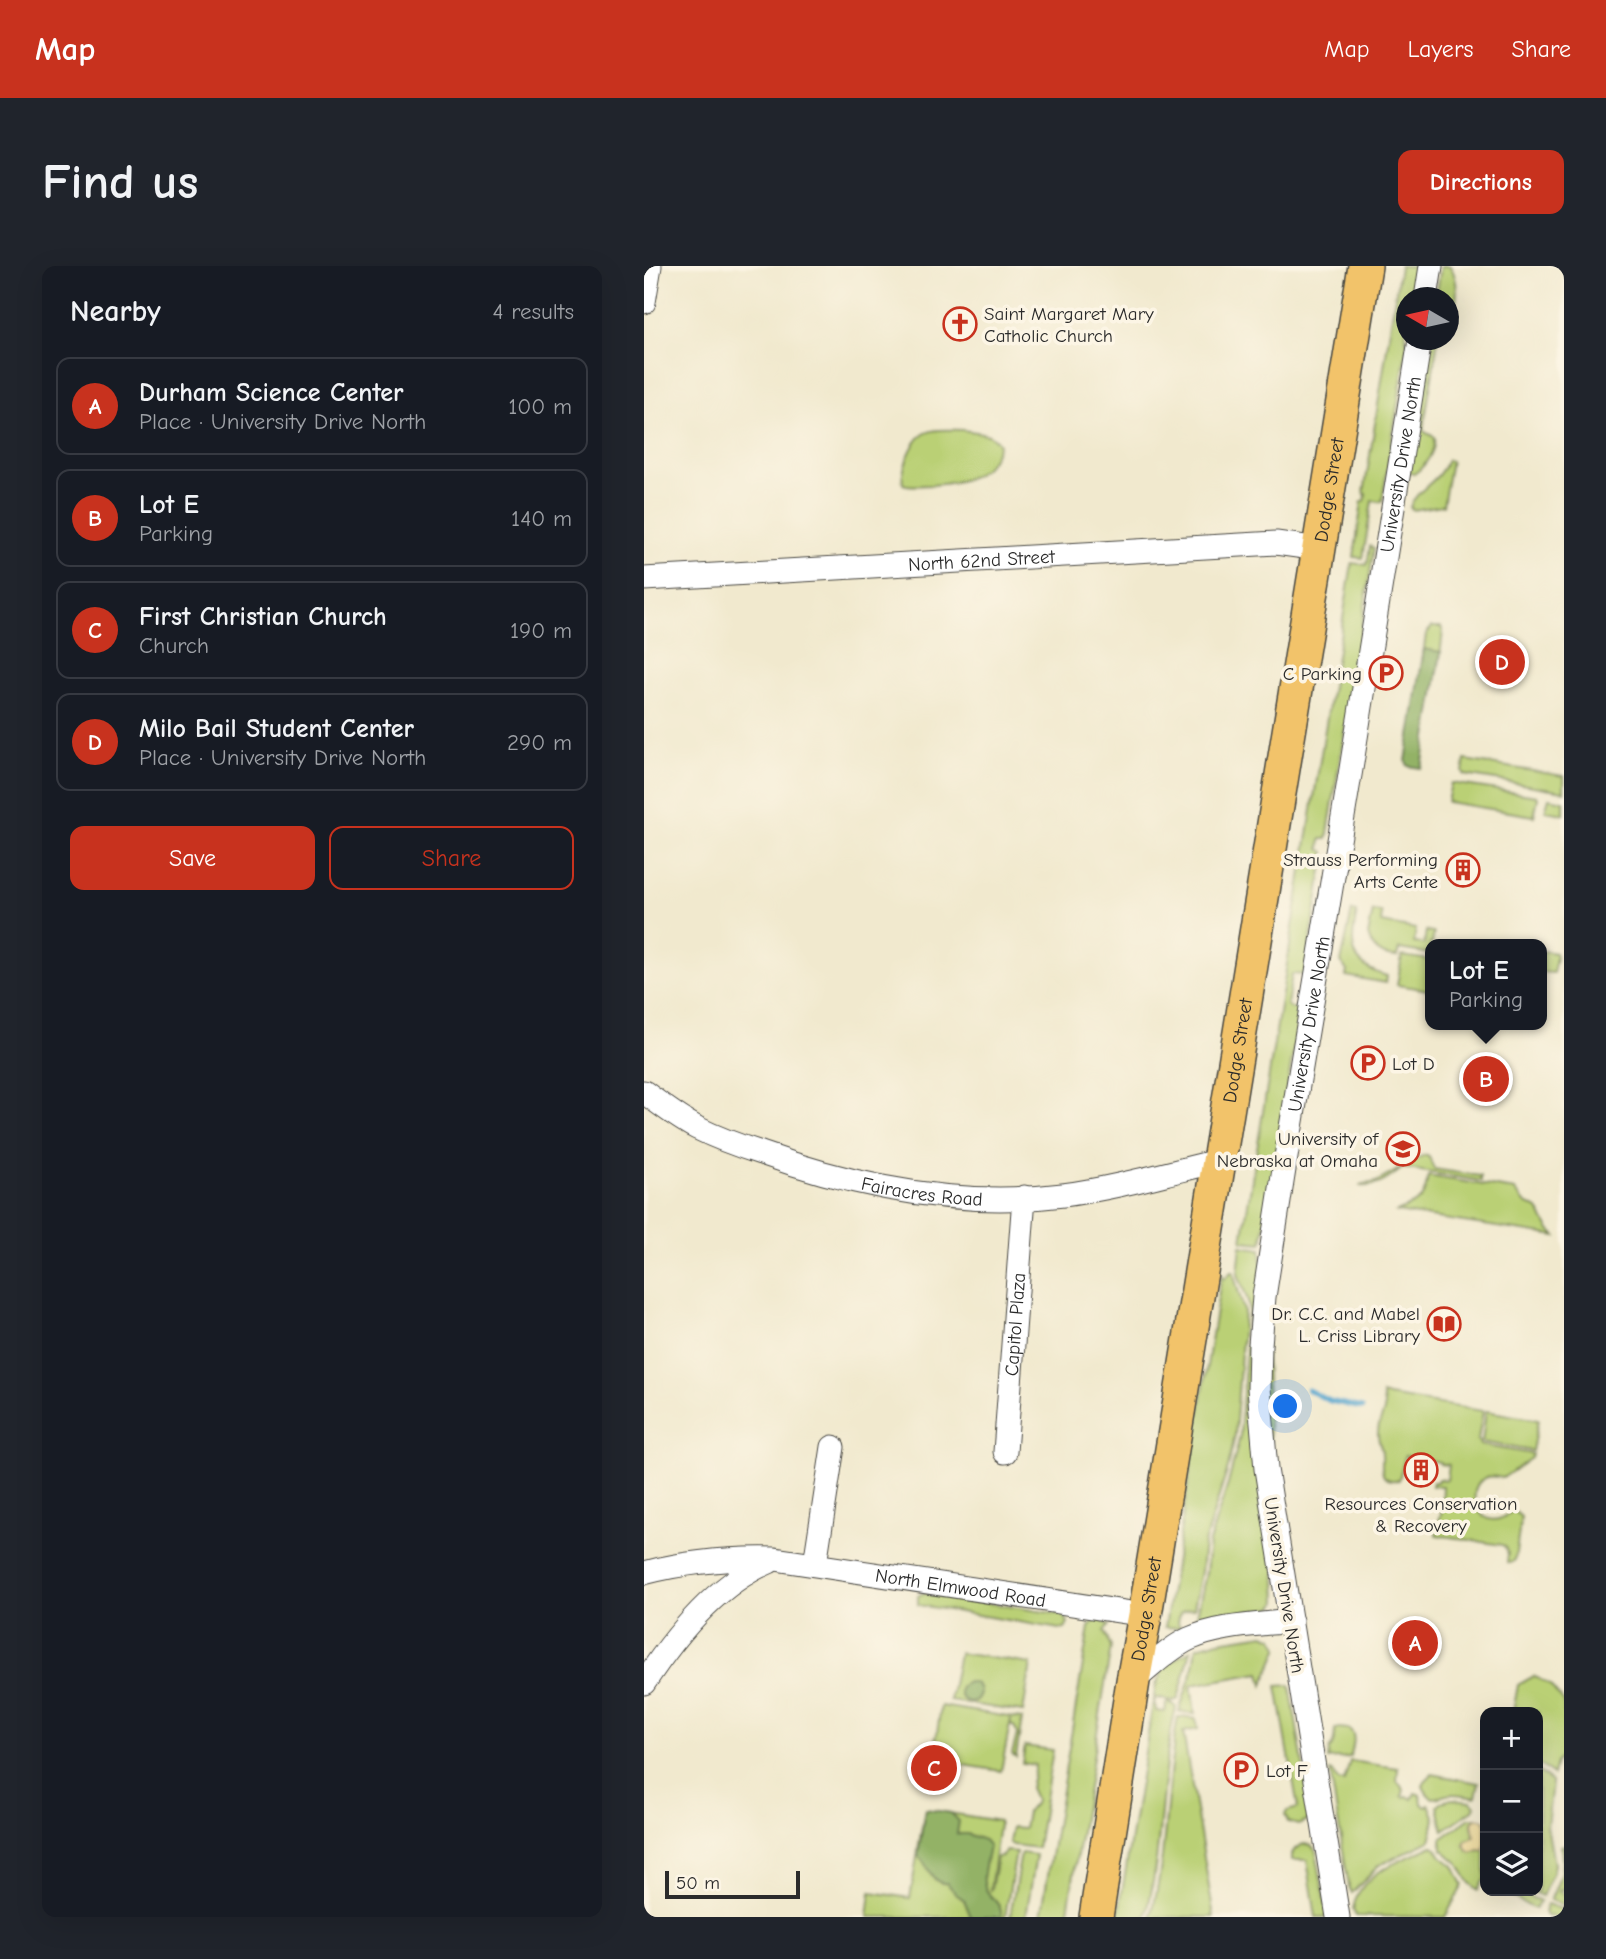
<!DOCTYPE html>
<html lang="en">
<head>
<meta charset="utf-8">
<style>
	body { margin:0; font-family:"Comic Neue",sans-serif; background:#20242c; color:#f1f3f6 }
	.controls { position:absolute; right:21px; bottom:21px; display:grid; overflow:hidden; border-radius:14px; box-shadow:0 7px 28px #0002 }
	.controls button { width:63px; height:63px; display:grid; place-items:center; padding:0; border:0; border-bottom:2px solid #363941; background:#171b24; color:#f1f3f6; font:35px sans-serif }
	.compass { position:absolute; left:752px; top:21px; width:63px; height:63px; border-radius:50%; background:#171b24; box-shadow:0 7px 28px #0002; rotate:279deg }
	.scale { position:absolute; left:21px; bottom:18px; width:135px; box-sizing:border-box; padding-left:7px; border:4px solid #2b2b2b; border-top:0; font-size:19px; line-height:24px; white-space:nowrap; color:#2b2b2b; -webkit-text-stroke:5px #fcf5e5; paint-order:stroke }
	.you { position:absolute; left:642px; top:1141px; width:24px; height:24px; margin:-18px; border:5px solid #fff; border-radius:50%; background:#1a73e8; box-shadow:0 0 0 10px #1a73e833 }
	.badge { display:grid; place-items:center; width:46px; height:46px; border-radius:50%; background:#c8321e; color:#fff; font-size:23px; font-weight:700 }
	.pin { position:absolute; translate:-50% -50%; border:4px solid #fff; box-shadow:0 2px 7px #0006 }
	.popup { position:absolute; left:781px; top:673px; width:122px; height:91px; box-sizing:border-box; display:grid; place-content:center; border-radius:14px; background:#171b24; filter:drop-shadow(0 2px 5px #0005); font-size:23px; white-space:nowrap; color:#9ea1a6 }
	.popup b { font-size:26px; color:#f1f3f6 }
	.popup::after { content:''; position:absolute; left:50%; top:100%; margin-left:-14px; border:14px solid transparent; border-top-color:#171b24 }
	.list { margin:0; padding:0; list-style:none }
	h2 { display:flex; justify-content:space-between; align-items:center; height:91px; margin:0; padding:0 28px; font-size:30px }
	h2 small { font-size:23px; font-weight:400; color:#9ea1a6 }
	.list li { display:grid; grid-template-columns:46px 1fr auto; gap:21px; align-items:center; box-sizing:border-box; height:98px; margin:0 14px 14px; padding:0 14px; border:2px solid #363941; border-radius:14px }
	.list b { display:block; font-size:26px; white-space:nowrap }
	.list p { margin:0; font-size:23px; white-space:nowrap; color:#9ea1a6 }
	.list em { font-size:23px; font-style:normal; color:#9ea1a6 }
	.actions { display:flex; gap:14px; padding:21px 28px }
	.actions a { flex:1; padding:16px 0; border:2px solid #c8321e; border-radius:14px; text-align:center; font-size:24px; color:#c8321e }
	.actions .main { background:#c8321e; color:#fff }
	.icon { flex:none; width:38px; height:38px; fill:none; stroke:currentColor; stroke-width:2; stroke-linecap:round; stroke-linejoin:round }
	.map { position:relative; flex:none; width:920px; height:1651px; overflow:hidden; border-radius:14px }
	header { display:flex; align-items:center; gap:42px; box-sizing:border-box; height:98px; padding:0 35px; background:#c8321e; color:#fff }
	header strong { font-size:33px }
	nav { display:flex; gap:38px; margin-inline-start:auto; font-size:24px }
	.intro { display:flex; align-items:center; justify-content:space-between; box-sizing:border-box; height:168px; padding:0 42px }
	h1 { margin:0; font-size:49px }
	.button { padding:18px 32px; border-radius:14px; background:#c8321e; color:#fff; font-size:24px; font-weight:700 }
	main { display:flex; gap:42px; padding:0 42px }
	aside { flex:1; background:#171b24; border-radius:14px; box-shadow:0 7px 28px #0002 }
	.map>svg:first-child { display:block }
	.green { fill:#bad074; stroke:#727e50; stroke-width:2 }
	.forest { fill:#93b266; stroke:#5f6e48; stroke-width:2 }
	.sand { fill:#eeda9e; stroke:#8c8264; stroke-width:2 }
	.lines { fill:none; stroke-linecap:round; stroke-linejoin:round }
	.stream { stroke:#52a4cd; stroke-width:5 }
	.minor-casing { stroke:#494843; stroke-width:25 }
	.highway-casing { stroke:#494843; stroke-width:36 }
	.minor { stroke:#fff; stroke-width:23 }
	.highway { stroke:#f2c36a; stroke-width:33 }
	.labels { text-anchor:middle; stroke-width:7; stroke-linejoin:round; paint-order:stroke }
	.poi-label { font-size:19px; fill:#2b2b2b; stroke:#fcf5e5; text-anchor:end }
	.street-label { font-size:19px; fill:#2b2b2b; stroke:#fcf5e5 }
</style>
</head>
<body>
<header>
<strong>Map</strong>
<nav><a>Map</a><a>Layers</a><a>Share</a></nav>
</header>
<div class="intro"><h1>Find us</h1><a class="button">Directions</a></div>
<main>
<aside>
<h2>Nearby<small>4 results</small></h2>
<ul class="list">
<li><span class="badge">A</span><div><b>Durham Science Center</b><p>Place · University Drive North</p></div><em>100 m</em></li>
<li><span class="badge">B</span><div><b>Lot E</b><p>Parking</p></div><em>140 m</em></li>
<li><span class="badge">C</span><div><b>First Christian Church</b><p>Church</p></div><em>190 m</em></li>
<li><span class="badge">D</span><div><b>Milo Bail Student Center</b><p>Place · University Drive North</p></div><em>290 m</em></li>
</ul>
<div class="actions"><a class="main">Save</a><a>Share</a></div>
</aside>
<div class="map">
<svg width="920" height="1651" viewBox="0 0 920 1651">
	<rect width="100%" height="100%" fill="#fcf5e5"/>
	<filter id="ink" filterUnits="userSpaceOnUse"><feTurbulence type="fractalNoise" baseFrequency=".0143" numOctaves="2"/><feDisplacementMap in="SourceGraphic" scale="14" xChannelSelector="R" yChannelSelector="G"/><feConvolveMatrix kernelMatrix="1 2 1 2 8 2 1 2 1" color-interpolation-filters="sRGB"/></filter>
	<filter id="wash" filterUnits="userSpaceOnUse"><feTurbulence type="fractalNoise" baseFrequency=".00686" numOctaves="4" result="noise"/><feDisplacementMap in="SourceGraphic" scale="28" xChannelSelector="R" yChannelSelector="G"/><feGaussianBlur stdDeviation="1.57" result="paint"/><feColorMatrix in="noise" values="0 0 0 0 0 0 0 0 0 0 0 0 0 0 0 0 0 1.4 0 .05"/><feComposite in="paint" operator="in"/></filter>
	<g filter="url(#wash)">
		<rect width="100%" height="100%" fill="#f1e9ce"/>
		<g class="green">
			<polygon points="756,0 776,0 771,31 762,32 762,74 764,74 738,236 728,235 719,292 710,291 718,235 721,235 722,228 720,227"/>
			<path d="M797 0H806C813 10 815 30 810 41L805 40 804 32H792Z"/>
			<path d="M785 74H794L779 165 790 171C792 184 782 200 770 208L765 206Z"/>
			<path d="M319 164C331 166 348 166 355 178 346 210 318 217 288 219 278 219 268 221 259 218 256 206 268 175 280 168 290 162 307 164 319 164Z"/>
			<path d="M803 194 807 195 799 239 769 244 766 241C773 222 795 217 803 194Z"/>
			<polygon points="726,280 730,283 683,573 677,573 676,583 681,586 661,709 648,708 643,739 647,742 656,743 618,977 598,975 708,297 723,299"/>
			<polygon points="788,361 797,361 799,365 794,406 777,403 782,368"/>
			<polygon points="821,494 920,510 920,525 821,509 819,506"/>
			<polygon points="807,517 893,530 894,532 890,550 803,536"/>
			<polygon points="905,532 920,535 920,548 901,545"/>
			<path d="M708 645 713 646C706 680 704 699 743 710L742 717 702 710 703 705 697 696Z"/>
			<path d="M729 645 738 647 737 657 772 663 770 677 780 678 782 665 790 667 788 678H786V688L755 683 753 691C738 691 728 683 724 669Z"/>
			<polygon points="899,685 911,687 912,691 909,707 898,706"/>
			<polygon points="758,690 786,694 785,724 753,719"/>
			<path d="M780 889 785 891 790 903 837 910V915L759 902C745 912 735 922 716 920V919L732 916Z"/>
			<path d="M784 910 871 924 880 936 894 943 905 963 912 970 753 946C776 934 780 937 784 910Z"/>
			<polygon points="597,980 617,983 633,1336 630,1341 579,1349 554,1359 552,1354 562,1307 565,1276 584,1218 596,1170 605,1045 604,1035 594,1008"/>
			<path d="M587 1006H589L600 1045 591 1169 584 1202 560 1277 557 1306 550 1342C539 1343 535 1346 534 1357L537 1362 521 1361 578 1007 580 1013Z"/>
			<path d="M738 1129 839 1145 834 1174 836 1179 888 1188 887 1192 859 1212C811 1199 831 1281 869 1244L877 1251 871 1294 867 1297 863 1296 864 1288 861 1281 858 1279 792 1269 798 1243 799 1220H788L789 1216H793L794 1213 803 1214 805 1199 796 1198V1196L761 1190 755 1214C733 1216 739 1203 738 1188 738 1181 733 1174 734 1166 734 1158 738 1152 740 1145 741 1141 739 1133 738 1129Z"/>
			<polygon points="842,1145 894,1154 888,1185 838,1176"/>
			<polygon points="279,1327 420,1349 424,1357 421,1362 416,1363 274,1339 274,1330"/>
			<polygon points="456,1354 465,1359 460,1365 467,1381 423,1651 397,1651 445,1361 450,1355"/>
			<polygon points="620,1368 630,1372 635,1381 619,1419 616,1407 547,1419 551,1448 535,1446 550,1400 553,1381 575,1375"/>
			<path d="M547 1384 534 1433 530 1435 511 1432 510 1439 512 1440V1445L521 1446 523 1436 529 1438 532 1441C515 1510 519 1582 502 1651H474L512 1419 520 1400Z"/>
			<polygon points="315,1387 387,1398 379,1446 306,1435"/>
			<polygon points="890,1410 906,1419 920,1436 920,1488 912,1497 909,1509 894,1497 894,1446 869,1446 874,1419"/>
			<polygon points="646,1419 667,1547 663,1555 654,1559 644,1556 641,1549 643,1545 654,1542 633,1420"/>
			<polygon points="297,1440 378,1453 372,1491 368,1488 373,1468 370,1460 367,1460 367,1453 357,1505 289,1494"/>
			<path d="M534 1451 552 1453 554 1463 539 1466 570 1651H507C524 1586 521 1517 534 1451Z"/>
			<path d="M695 1462C699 1463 703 1462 706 1464 713 1470 708 1483 707 1490 699 1494 693 1491 684 1493L685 1484C691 1477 690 1472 691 1463Z"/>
			<polygon points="381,1480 409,1484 393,1582 369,1579 365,1576 368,1561 380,1562 383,1546 392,1535 386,1522 391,1499 378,1497"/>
			<polygon points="706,1495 754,1502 753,1515 760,1524 758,1530 761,1531 763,1530 768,1533 771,1527 777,1529 778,1538 783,1540 785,1538 791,1553 786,1575 735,1599 708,1627 705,1621 686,1505 689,1506 694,1515 700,1516"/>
			<polygon points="894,1505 908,1516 903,1560 910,1598 908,1608 898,1630 886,1625 894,1625"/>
			<path d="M788 1508 835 1517 832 1531C825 1530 816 1528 808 1528 794 1529 788 1540 779 1520L781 1515Z"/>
			<polygon points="808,1533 827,1535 831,1540 829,1544 799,1564 794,1540 797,1536"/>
			<polygon points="281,1543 354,1555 355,1559 346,1624 347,1623 353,1591 358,1590 362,1585 372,1586 361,1651 224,1651 227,1626 266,1632"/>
			<polygon points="826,1552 832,1552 828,1557 830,1571 828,1573 822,1574 821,1578 825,1586 841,1585 841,1615 839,1614 834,1624 825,1616 814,1597 798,1583 797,1573"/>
			<path d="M660 1578 667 1579 672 1585 684 1651H672L663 1594H648C647 1585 652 1581 660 1578Z"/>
			<path d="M920 1579V1624L916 1623 915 1626 920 1628V1639L906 1634C917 1611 920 1605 917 1580Z"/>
			<path d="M788 1580 791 1581 796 1589 810 1600 819 1619 801 1651 712 1650 709 1644C715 1604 758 1596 788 1580Z"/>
			<polygon points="377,1587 392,1589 382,1651 366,1651"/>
			<polygon points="858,1625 879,1625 884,1630 896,1635 890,1643"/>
			<polygon points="903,1638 920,1644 920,1651 902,1650 900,1646"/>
		</g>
		<g class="forest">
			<polygon points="780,383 797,386 778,502 764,500 762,495"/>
			<circle cx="326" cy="1426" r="10"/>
			<path d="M281 1543 307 1547 315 1555 313 1568H323L340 1574 345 1580C343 1594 337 1609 341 1621 345 1633 359 1636 357 1651H327L320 1634 312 1628 303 1617C288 1620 285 1599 274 1590Z"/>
		</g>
		<polygon class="sand" points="832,1552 841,1554 841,1585 835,1584 828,1587 825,1586 820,1578 822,1574 830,1571 828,1557"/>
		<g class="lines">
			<polyline class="stream" points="664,1124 686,1135 718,1142"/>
		</g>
	</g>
	<g filter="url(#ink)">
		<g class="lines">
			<defs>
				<g id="minor">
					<polyline points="782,32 787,0"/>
					<polyline points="0,36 6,0"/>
					<path id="s1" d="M0 313 632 277 675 283"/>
					<path id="s2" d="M0 826C17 839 34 852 53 862 73 872 95 880 117 887 212 921 318 942 419 929 471 922 523 907 574 895"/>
					<path id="s3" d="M361 1186 380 931"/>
					<polyline points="171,1298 189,1181"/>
					<path id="s4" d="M0 1307C42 1296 87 1292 131 1293L501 1349"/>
					<path d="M489 1415C507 1401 524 1383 545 1373 576 1359 614 1359 647 1355"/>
					<path d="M0 1417C30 1371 73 1317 125 1296"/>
					<path id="s5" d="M694 1651 622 1203 615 1122 616 1079 620 1031 641 897 707 503 776 74"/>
				</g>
				<g id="highway">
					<path id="s6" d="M452 1651 489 1415 501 1349 721 0"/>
				</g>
			</defs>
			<use href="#minor" class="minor-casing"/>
			<use href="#highway" class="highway-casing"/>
			<use href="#minor" class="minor"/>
			<use href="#highway" class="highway"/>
		</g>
	</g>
	<defs>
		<symbol id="church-ring" viewBox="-11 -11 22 22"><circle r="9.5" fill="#fcf5e5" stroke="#c8321e" stroke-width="1.5"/><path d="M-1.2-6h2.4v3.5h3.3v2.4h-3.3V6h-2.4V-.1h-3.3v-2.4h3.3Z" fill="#c8321e"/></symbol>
		<symbol id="parking-ring" viewBox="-11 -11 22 22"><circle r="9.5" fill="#fcf5e5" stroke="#c8321e" stroke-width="1.5"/><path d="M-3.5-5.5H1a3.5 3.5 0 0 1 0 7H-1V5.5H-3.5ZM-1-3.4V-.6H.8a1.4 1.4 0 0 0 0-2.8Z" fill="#c8321e"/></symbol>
		<symbol id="building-ring" viewBox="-11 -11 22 22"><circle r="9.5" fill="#fcf5e5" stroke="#c8321e" stroke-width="1.5"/><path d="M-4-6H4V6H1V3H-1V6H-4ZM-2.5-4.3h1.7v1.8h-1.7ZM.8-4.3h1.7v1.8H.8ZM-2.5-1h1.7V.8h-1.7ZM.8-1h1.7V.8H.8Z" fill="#c8321e"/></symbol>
		<symbol id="university-ring" viewBox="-11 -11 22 22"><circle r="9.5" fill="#fcf5e5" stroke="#c8321e" stroke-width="1.5"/><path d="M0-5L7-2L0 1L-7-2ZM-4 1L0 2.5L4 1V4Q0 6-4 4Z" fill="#c8321e"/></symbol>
		<symbol id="library-ring" viewBox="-11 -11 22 22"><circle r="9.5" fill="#fcf5e5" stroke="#c8321e" stroke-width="1.5"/><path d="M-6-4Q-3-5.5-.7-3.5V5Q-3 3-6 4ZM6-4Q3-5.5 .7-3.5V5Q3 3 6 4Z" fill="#c8321e"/></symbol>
	</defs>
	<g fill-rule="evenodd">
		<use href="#church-ring" x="297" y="39" width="38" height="38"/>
		<use href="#parking-ring" x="723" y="388" width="38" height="38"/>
		<use href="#building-ring" x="800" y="585" width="38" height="38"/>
		<use href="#parking-ring" x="705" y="778" width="38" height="38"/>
		<use href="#university-ring" x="740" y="864" width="38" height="38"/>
		<use href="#library-ring" x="781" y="1039" width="38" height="38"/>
		<use href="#building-ring" x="758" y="1185" width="38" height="38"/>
		<use href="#parking-ring" x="578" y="1485" width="38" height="38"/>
	</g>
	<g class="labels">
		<g class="poi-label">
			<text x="340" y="54" text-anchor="start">Saint Margaret Mary<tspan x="340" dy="22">Catholic Church</tspan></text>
			<text x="718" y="414">C Parking</text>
			<text x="794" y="600">Strauss Performing<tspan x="794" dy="22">Arts Cente</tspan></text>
			<text x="748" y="804" text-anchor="start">Lot D</text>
			<text x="734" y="879">University of<tspan x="734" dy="22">Nebraska at Omaha</tspan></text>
			<text x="776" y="1054">Dr. C.C. and Mabel<tspan x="776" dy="22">L. Criss Library</tspan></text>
			<text x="777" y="1244" text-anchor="middle">Resources Conservation<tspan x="777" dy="22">&amp; Recovery</tspan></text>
			<text x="622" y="1511" text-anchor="start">Lot F</text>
		</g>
		<g class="street-label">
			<text dy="7" stroke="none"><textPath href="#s5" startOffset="1470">University Drive North</textPath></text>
			<text dy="7" stroke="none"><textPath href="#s6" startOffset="1446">Dodge Street</textPath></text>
			<text dy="7" stroke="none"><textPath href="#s1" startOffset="338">North 62nd Street</textPath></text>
			<text dy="7" stroke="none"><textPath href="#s5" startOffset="903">University Drive North</textPath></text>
			<text dy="7" stroke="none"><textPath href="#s6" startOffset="878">Dodge Street</textPath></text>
			<text dy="7" stroke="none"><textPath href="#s2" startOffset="299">Fairacres Road</textPath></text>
			<text dy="7" stroke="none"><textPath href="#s3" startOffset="128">Capitol Plaza</textPath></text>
			<text transform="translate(641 1319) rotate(81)" y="7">University Drive North</text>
			<text dy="7" stroke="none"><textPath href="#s4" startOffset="320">North Elmwood Road</textPath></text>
			<text dy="7" stroke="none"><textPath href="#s6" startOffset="312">Dodge Street</textPath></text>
		</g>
	</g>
</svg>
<div class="controls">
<button>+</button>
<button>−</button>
<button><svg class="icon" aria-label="layers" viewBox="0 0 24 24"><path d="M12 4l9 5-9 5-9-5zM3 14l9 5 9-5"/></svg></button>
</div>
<svg class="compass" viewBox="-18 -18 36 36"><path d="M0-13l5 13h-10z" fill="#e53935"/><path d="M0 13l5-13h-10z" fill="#9ea1a6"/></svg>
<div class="scale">50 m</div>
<div class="you"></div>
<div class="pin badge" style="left:771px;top:1377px">A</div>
<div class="pin badge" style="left:842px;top:813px">B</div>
<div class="popup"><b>Lot E</b>Parking</div>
<div class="pin badge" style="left:290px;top:1502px">C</div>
<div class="pin badge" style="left:858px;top:396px">D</div>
</div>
</main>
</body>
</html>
